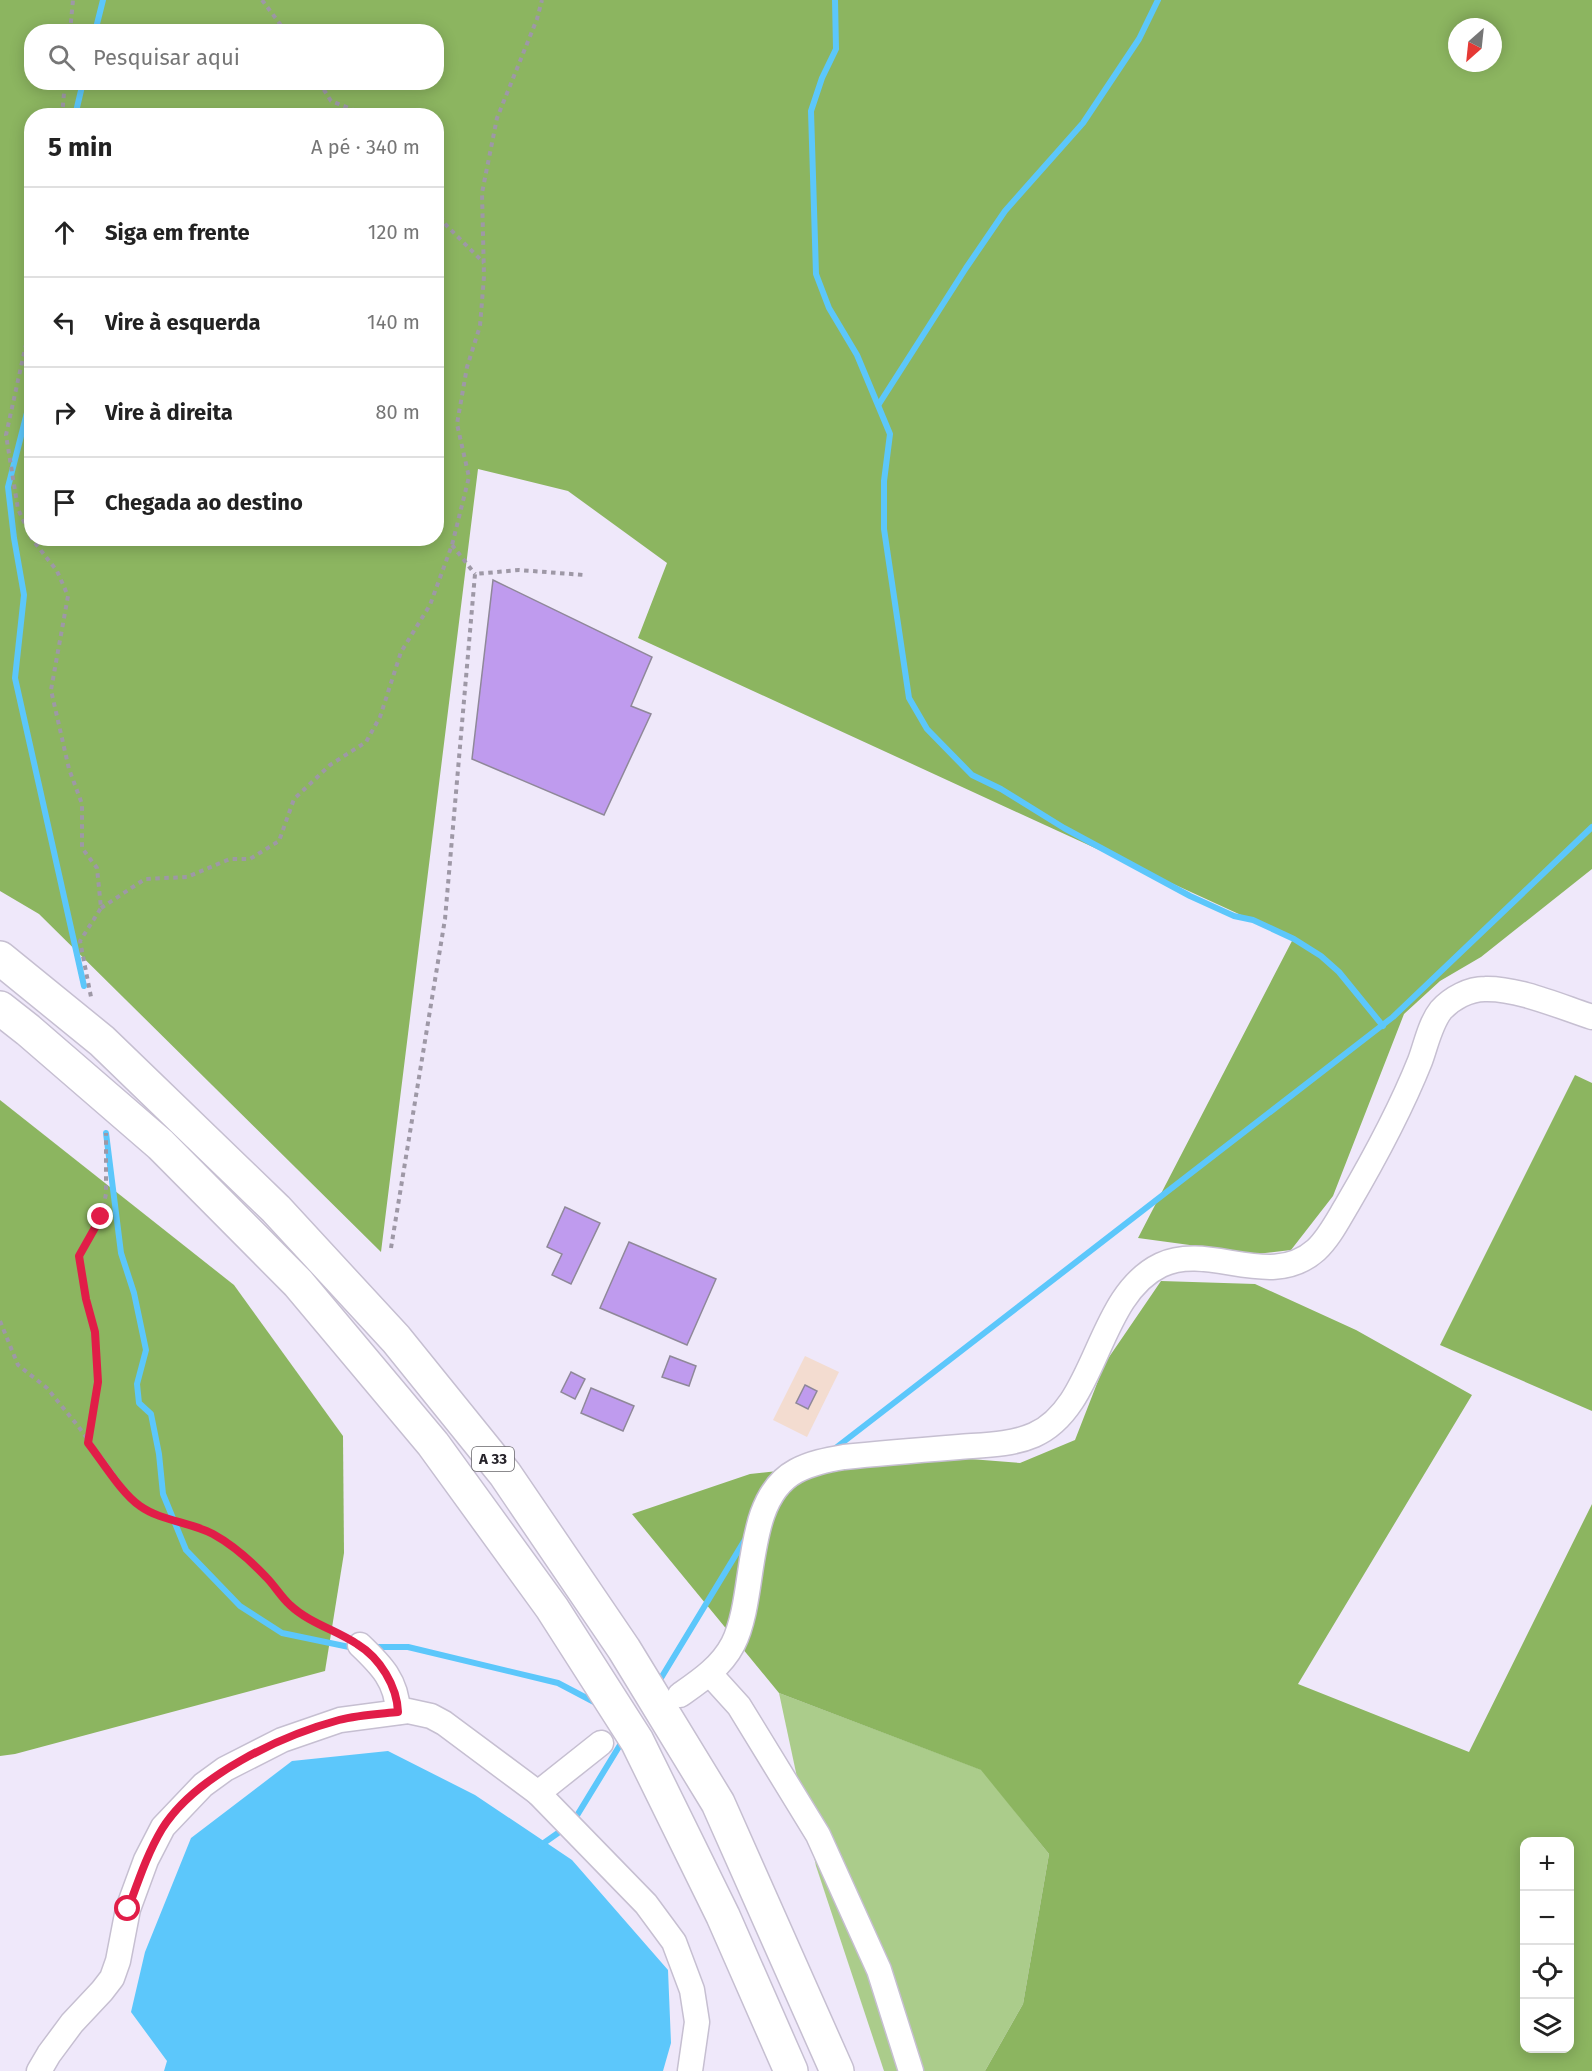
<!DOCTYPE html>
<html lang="pt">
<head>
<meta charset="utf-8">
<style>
	body { margin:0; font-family:"Fira Sans",sans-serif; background:#f6f6f6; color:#222 }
	.controls { position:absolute; right:18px; bottom:18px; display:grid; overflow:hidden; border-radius:12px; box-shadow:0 3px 15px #0003 }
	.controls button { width:54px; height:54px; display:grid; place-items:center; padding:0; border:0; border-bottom:2px solid #e0e0e0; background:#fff; color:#222; font:30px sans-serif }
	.compass { position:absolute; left:1448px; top:18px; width:54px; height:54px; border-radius:50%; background:#fff; box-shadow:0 3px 15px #0003; rotate:207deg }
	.stop { position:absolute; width:18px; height:18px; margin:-14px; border:4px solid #e11d48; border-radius:50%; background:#fff }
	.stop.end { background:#e11d48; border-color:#fff; box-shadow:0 2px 6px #0008 }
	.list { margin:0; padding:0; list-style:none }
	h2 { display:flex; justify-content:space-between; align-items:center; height:78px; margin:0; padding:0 24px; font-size:26px }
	h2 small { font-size:20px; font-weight:400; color:#767676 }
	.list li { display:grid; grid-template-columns:39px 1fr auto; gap:18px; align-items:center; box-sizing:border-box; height:90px; padding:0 24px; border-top:2px solid #e0e0e0 }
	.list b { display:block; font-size:22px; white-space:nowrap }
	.list em { font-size:20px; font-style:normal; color:#767676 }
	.icon { flex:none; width:33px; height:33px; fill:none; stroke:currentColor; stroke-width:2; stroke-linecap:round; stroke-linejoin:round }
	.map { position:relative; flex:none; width:1592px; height:2071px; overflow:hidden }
	.search { position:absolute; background:#fff; box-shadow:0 3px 15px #0003; left:24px; top:24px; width:420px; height:66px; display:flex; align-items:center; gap:15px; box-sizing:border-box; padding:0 21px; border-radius:24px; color:#767676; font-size:22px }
	.panel { position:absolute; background:#fff; box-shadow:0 3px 15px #0003; left:24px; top:108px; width:420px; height:438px; border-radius:24px }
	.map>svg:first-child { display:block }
	.industrial { fill:#f3dcd0 }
	.green { fill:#abcc8b }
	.forest { fill:#8cb560; fill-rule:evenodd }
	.water { fill:#5cc7fb }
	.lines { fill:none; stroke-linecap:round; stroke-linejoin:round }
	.stream { stroke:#5cc7fb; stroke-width:6 }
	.building { fill:#bf9bee; stroke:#8f8899; stroke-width:1.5 }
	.minor-casing { stroke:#c6bfd1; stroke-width:27 }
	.highway-casing { stroke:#c6bfd1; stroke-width:36 }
	.path { stroke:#9e98a6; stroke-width:4; stroke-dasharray:4.5 4.5; stroke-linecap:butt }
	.minor { stroke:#fff; stroke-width:24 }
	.highway { stroke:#fff; stroke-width:33 }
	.route { stroke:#e11d48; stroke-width:8 }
	.labels { text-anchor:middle; stroke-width:4.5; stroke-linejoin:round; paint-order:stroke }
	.shield { fill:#fff; stroke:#67656a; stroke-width:1.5 }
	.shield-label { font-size:15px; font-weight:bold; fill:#26232a }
</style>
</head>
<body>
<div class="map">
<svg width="1592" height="2071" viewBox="0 0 1592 2071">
	<rect width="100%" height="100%" fill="#efe8fa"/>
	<polygon class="industrial" points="805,1356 839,1372 807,1437 773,1420"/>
	<polygon class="green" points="779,1693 982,1770 1049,1854 1023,2004 985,2071 884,2071 816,1866"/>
	<g class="forest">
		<path d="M0 0H1592V869L1481 957 1440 981 1404 1014 1333 1196 1291 1250 1256 1254 1138 1238 1293 939 638 638 667 563 568 491 478 469 381 1252 39 914 0 891ZM1457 27H1493V63H1457ZM32 32H436V82H32ZM32 116H436V538H32Z"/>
		<polygon points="1575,1075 1592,1083 1592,1411 1440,1345"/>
		<polygon points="0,1100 234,1285 343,1436 344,1553 325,1671 15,1754 0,1756"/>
		<path d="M1161 1281 1255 1284 1356 1330 1472 1395 1298 1684 1469 1752 1592 1504V2071H985L1023 2004 1049 1854 981 1770 779 1693 632 1514 750 1474 919 1455 1020 1463 1075 1440 1105 1363ZM1524 1842H1570V2048H1524Z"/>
	</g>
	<polygon class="water" points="388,1751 475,1795 572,1860 668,1970 671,2043 663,2071 164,2071 167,2061 131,2012 145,1952 191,1838 292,1761"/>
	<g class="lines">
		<g class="stream">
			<polyline points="835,0 836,49 822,78 811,111 816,274 829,308 857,355 890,434 884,481 884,529 909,698 927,729 972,775 1001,789 1064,828 1190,896 1234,916 1253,920 1294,939 1321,956 1339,972 1383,1026"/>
			<polyline points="95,32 103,0"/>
			<polyline points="75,116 83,82"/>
			<polyline points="32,393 8,487 14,538 24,595 15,678 84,986"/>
			<polyline points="879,404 966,268 1005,211 1083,123 1139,39 1158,0"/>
			<polyline points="106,1133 121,1253 134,1293 146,1350 137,1384 139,1403 151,1414 159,1454 163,1494 186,1550 240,1606 282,1633 354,1648"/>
			<polyline points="833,1450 1393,1017 1592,827"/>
			<polyline points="374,1647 408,1647 558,1683 596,1703"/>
			<polyline points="658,1683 746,1538"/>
			<polyline points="573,1822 620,1745"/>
			<polyline points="541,1845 558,1833"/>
		</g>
	</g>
	<g class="building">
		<polygon points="493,580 652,657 631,706 651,714 604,815 472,759"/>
		<polygon points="565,1207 600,1223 571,1284 552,1275 562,1254 547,1247"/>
		<polygon points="629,1242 716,1279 687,1345 600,1308"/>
		<polygon points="670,1356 696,1366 689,1386 662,1377"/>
		<polygon points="571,1372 585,1379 575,1399 561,1392"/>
		<polygon points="805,1385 817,1391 808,1409 796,1403"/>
		<polygon points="591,1388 634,1406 623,1431 581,1413"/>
	</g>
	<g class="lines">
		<defs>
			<g id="minor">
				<path d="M360 1645C381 1665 397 1681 398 1712"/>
				<polyline points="710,1674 739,1706 818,1835 879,1970 911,2071"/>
				<path d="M680 1695C700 1681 721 1667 733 1644 758 1595 742 1500 796 1471 811 1463 827 1460 844 1457 883 1453 921 1450 959 1447 984 1445 1011 1445 1034 1435 1098 1407 1096 1296 1161 1265 1210 1242 1270 1291 1316 1250 1329 1238 1338 1220 1347 1205 1374 1159 1400 1111 1420 1061 1426 1045 1430 1024 1441 1010 1452 998 1469 989 1485 989 1518 988 1561 1007 1592 1017"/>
				<polyline points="538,1793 601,1743"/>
				<polyline points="39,2071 49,2054 72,2023 102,1991 112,1978 118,1961 128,1909 146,1860 163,1827 203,1785 225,1769 282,1740 340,1720 408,1711 431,1716 444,1723 538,1793 646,1904 674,1942 692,1990 697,2022 690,2071"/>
			</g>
			<g id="highway">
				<polyline points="0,958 102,1041 276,1209 396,1339 505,1474 624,1649 718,1803 837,2071"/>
				<polyline points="0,1008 28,1030 161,1145 298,1283 433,1444 552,1608 637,1741 723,1916 791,2071"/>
			</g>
		</defs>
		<use href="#minor" class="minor-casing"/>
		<use href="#highway" class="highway-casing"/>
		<g class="path">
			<polyline points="262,0 286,32"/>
			<polyline points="70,32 73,0"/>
			<polyline points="319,82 331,101 369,116"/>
			<polyline points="62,116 65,82"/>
			<polyline points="436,208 446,225 484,263"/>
			<polyline points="32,317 6,435 18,509 32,539 57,571 68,596 51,690 69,769 82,804 82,848 97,868 101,908 80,941 91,997"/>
			<polyline points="452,545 475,574"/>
			<polyline points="101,908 145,879 187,877 230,859 250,859 279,841 294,799 330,765 366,742 380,717 401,652 430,605 452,545 469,477 457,424 467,367 480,326 484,276 482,193 497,118 537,19 542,0"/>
			<polyline points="391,1248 445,919 475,574 519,570 584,575"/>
			<polyline points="0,1321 18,1365 47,1388 78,1426 132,1499 153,1513 212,1533 237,1549 267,1578 289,1605 305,1616 343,1636"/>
			<polyline points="88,1442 97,1382 95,1332 86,1299 79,1256 101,1217 106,1194 106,1133"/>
		</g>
		<use href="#minor" class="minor"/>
		<use href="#highway" class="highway"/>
	</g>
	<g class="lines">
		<path class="route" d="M101 1217 79 1256 86 1299 95 1332 98 1382 88 1443C102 1461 122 1494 140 1506 161 1521 190 1522 213 1534 233 1545 250 1560 266 1577 275 1586 281 1597 290 1605 309 1623 336 1630 357 1644 380 1658 397 1686 398 1712 379 1714 358 1715 339 1720 280 1736 195 1776 162 1829 147 1854 138 1882 128 1909"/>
	</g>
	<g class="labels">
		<rect class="shield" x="472" y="1447" width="42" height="24" rx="4.5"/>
		<g class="shield-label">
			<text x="493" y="1464">A 33</text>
		</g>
	</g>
</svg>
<div class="controls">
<button>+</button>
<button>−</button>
<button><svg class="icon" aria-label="locate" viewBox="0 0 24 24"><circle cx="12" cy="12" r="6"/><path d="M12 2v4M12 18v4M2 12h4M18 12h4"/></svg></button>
<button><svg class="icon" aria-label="layers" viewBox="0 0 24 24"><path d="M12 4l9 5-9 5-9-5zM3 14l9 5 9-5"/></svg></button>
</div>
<svg class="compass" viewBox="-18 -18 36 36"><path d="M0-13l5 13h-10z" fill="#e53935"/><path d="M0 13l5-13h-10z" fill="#767676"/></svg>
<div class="stop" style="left:128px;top:1909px"></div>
<div class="stop end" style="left:101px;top:1217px"></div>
<div class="search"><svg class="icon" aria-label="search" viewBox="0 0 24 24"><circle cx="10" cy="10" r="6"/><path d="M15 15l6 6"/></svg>Pesquisar aqui</div>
<section class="panel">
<h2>5 min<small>A pé · 340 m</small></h2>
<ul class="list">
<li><svg class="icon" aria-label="ahead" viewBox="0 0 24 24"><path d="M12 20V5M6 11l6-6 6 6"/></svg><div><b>Siga em frente</b></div><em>120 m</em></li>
<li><svg class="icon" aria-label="left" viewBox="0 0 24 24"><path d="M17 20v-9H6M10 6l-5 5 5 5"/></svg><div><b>Vire à esquerda</b></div><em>140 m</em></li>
<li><svg class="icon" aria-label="right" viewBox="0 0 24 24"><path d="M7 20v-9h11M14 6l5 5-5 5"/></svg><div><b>Vire à direita</b></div><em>80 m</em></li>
<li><svg class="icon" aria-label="arrive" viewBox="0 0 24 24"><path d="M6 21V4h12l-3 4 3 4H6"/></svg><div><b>Chegada ao destino</b></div></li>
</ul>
</section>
</div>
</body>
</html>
